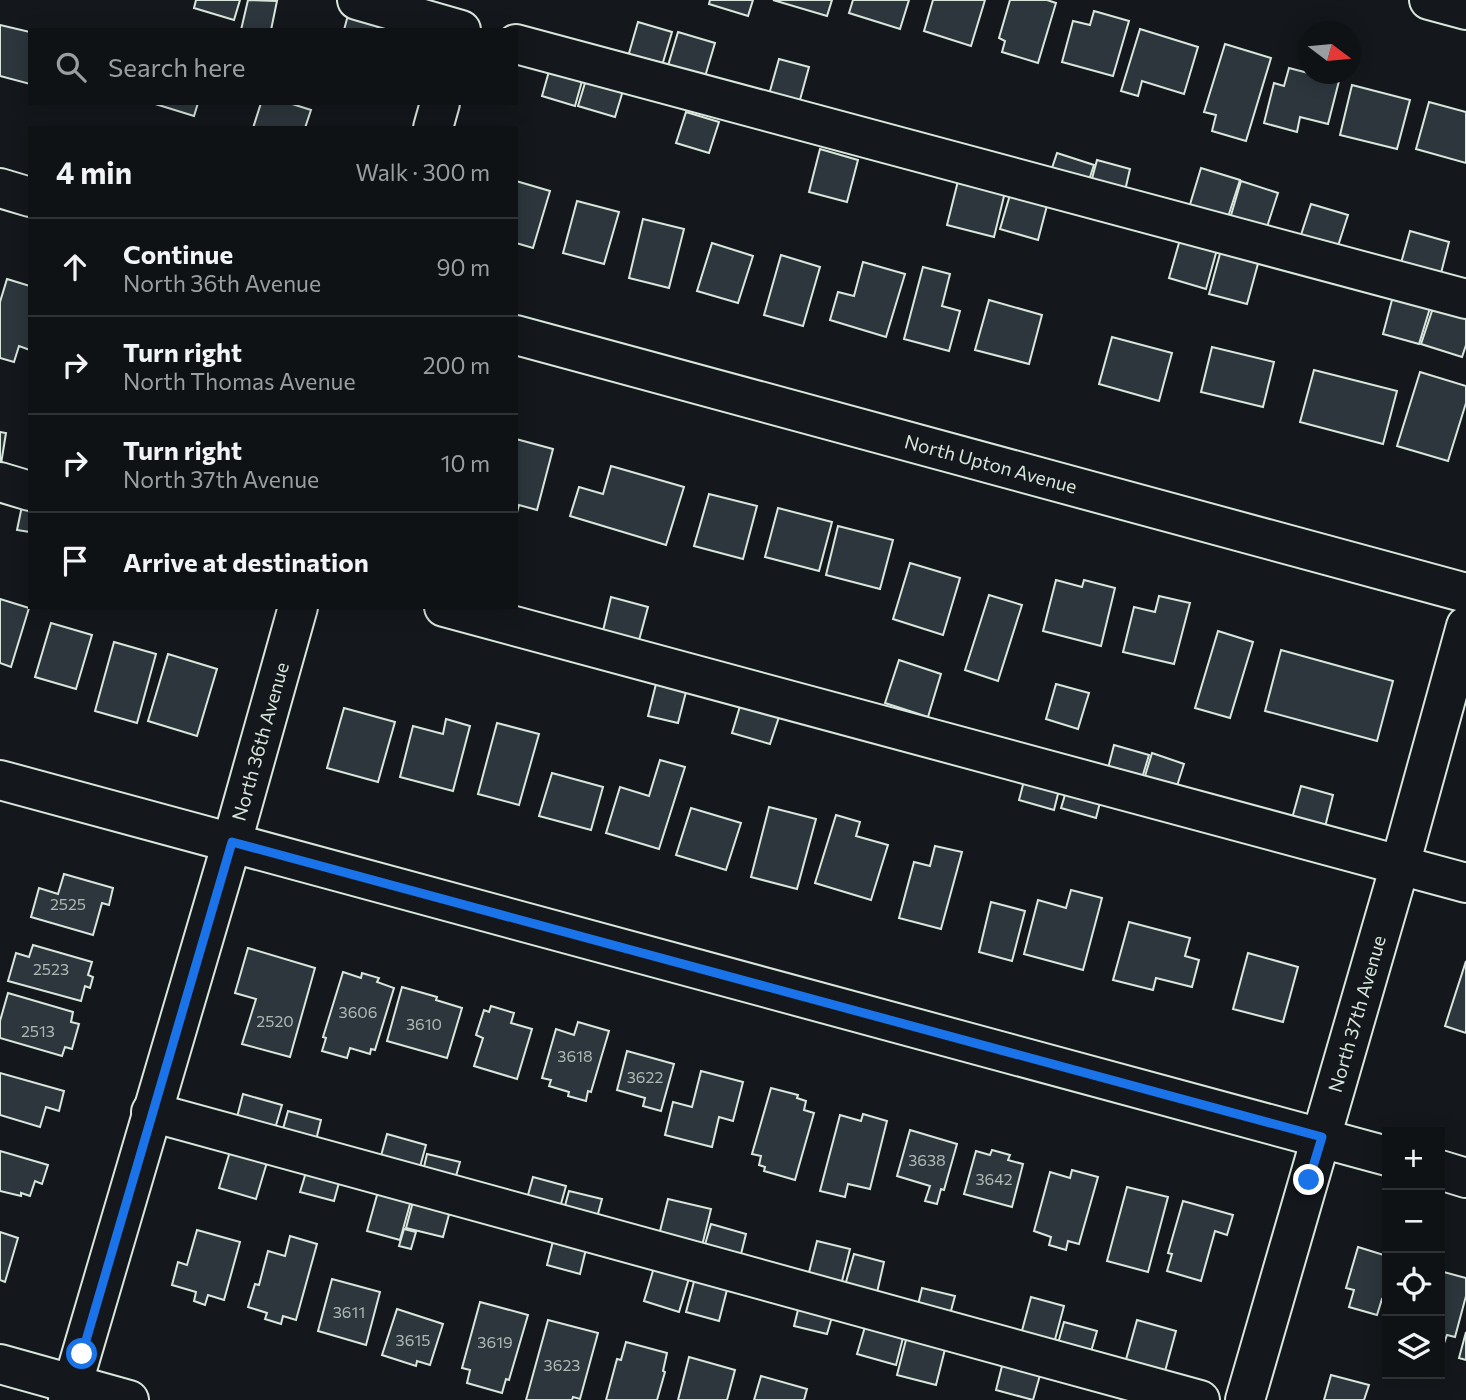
<!DOCTYPE html>
<html lang="en">
<head>
<meta charset="utf-8">
<style>
	body { margin:0; font-family:Commissioner,sans-serif; background:#1d2022; color:#f1f3f6 }
	.controls { position:absolute; right:21px; bottom:21px; display:grid; overflow:hidden; border-radius:0px; box-shadow:0 4px 18px #0003 }
	.controls button { width:63px; height:63px; display:grid; place-items:center; padding:0; border:0; border-bottom:2px solid #2f3234; background:#0f1215; color:#f1f3f6; font:35px sans-serif }
	.compass { position:absolute; left:1298px; top:21px; width:63px; height:63px; border-radius:50%; background:#0f1215; box-shadow:0 4px 18px #0003; rotate:106deg }
	.stop { position:absolute; width:21px; height:21px; margin:-16px; border:5px solid #1a73e8; border-radius:50%; background:#fff }
	.stop.end { background:#1a73e8; border-color:#fff; box-shadow:0 2px 7px #0008 }
	.list { margin:0; padding:0; list-style:none }
	h2 { display:flex; justify-content:space-between; align-items:center; height:91px; margin:0; padding:0 28px; font-size:30px }
	h2 small { font-size:23px; font-weight:400; color:#9b9ea0 }
	.list li { display:grid; grid-template-columns:46px 1fr auto; gap:21px; align-items:center; box-sizing:border-box; height:98px; padding:0 28px; border-top:2px solid #2f3234 }
	.list b { display:block; font-size:26px; white-space:nowrap }
	.list p { margin:0; font-size:23px; white-space:nowrap; color:#9b9ea0 }
	.list em { font-size:23px; font-style:normal; color:#9b9ea0 }
	.icon { flex:none; width:38px; height:38px; fill:none; stroke:currentColor; stroke-width:2; stroke-linecap:round; stroke-linejoin:round }
	.map { position:relative; flex:none; width:1466px; height:1400px; overflow:hidden }
	.search { position:absolute; background:#0f1215; box-shadow:0 4px 18px #0003; left:28px; top:28px; width:490px; height:77px; display:flex; align-items:center; gap:18px; box-sizing:border-box; padding:0 24px; border-radius:0px; color:#9b9ea0; font-size:26px }
	.panel { position:absolute; background:#0f1215; box-shadow:0 4px 18px #0003; left:28px; top:126px; width:490px; height:483px; border-radius:0px }
	.map>svg:first-child { display:block }
	.building { fill:#2c363c; stroke:#d8e6dc; stroke-width:2 }
	.lines { fill:none; stroke-linecap:round; stroke-linejoin:round }
	.minor-casing { stroke:#d8e6dc; stroke-width:42 }
	.minor { stroke:#14181c; stroke-width:38 }
	.route { stroke:#1a73e8; stroke-width:9 }
	.labels { text-anchor:middle; stroke-width:5; stroke-linejoin:round; paint-order:stroke }
	.number-label { font-size:16px; fill:#adbab4 }
	.street-label { font-size:19px; fill:#d8e6dc; stroke:#14181c }
</style>
</head>
<body>
<div class="map">
<svg width="1466" height="1400" viewBox="0 0 1466 1400">
	<rect width="100%" height="100%" fill="#14181c"/>
	<g class="building">
		<polygon points="196,0 240,0 234,20 194,8"/>
		<polygon points="248,0 277,1 271,30 241,30"/>
		<polygon points="710,0 753,0 748,16 709,4"/>
		<polygon points="773,0 832,0 827,16"/>
		<polygon points="853,0 909,0 900,29 849,13"/>
		<polygon points="933,0 985,0 971,46 924,31"/>
		<polygon points="1010,0 1047,0 1056,3 1038,63 1002,52 1005,41 999,38"/>
		<polygon points="1094,11 1129,21 1113,76 1062,62 1073,21 1090,25"/>
		<polygon points="348,15 379,23 377,30 344,30"/>
		<polygon points="638,22 672,32 661,69 627,60"/>
		<polygon points="0,25 30,32 30,84 0,76"/>
		<polygon points="1140,29 1198,47 1184,94 1142,81 1138,96 1121,91"/>
		<polygon points="678,32 715,43 704,80 667,69"/>
		<polygon points="1225,44 1271,58 1246,141 1212,131 1216,115 1204,112"/>
		<polygon points="779,59 809,67 798,107 768,98"/>
		<polygon points="551,64 584,74 575,106 542,96"/>
		<polygon points="1289,68 1339,81 1328,124 1300,117 1297,132 1264,123 1274,83 1284,86"/>
		<polygon points="588,73 625,84 615,117 578,106"/>
		<polygon points="1352,85 1410,100 1397,149 1340,135"/>
		<polygon points="1429,102 1466,112 1466,163 1416,149"/>
		<polygon points="152,103 198,103 194,116"/>
		<polygon points="261,103 289,103 311,110 305,128 253,128"/>
		<polygon points="686,112 719,122 709,153 676,143"/>
		<polygon points="820,149 858,160 847,202 809,192"/>
		<polygon points="1057,153 1094,165 1087,186 1050,174"/>
		<polygon points="1097,160 1130,169 1124,195 1090,186"/>
		<polygon points="1201,168 1240,180 1226,223 1188,211"/>
		<polygon points="959,177 1006,188 994,237 947,225"/>
		<polygon points="516,181 550,191 533,248 516,243"/>
		<polygon points="1241,181 1278,193 1265,233 1229,222"/>
		<polygon points="1012,188 1049,198 1038,240 1000,229"/>
		<polygon points="577,201 619,212 604,264 563,253"/>
		<polygon points="1311,204 1348,215 1337,249 1300,238"/>
		<polygon points="643,219 684,229 669,288 629,278"/>
		<polygon points="1410,231 1449,242 1439,281 1399,270"/>
		<polygon points="1181,236 1218,246 1206,289 1169,278"/>
		<polygon points="712,243 753,256 738,303 697,291"/>
		<polygon points="1221,250 1259,260 1247,304 1209,294"/>
		<polygon points="781,255 820,267 803,326 764,315"/>
		<polygon points="863,262 905,274 886,337 830,320 838,292 854,296"/>
		<polygon points="923,267 950,274 942,306 960,311 949,351 904,339"/>
		<polygon points="7,279 30,286 30,350 19,346 14,362 0,358 0,302"/>
		<polygon points="1393,296 1430,308 1419,344 1383,334"/>
		<polygon points="989,300 1042,315 1029,364 975,350"/>
		<polygon points="1435,302 1466,312 1466,345 1462,357 1421,344"/>
		<polygon points="1112,337 1172,353 1159,401 1099,384"/>
		<polygon points="1212,347 1274,362 1263,407 1201,392"/>
		<polygon points="1314,370 1397,391 1383,444 1300,422"/>
		<polygon points="1420,372 1466,386 1466,403 1448,461 1397,446"/>
		<polygon points="0,432 6,433 1,464 0,464"/>
		<polygon points="516,439 553,449 537,510 519,505 516,516"/>
		<polygon points="611,466 684,487 666,545 570,516 579,487 603,494"/>
		<polygon points="709,494 757,506 743,559 694,546"/>
		<polygon points="22,506 30,507 30,532 17,530"/>
		<polygon points="778,508 832,522 819,571 765,557"/>
		<polygon points="838,526 893,540 880,589 826,575"/>
		<polygon points="910,563 960,578 943,635 893,619"/>
		<polygon points="1056,580 1082,587 1084,580 1115,588 1101,646 1043,631"/>
		<polygon points="989,595 1022,605 998,681 965,670"/>
		<polygon points="1159,596 1190,603 1174,664 1123,652 1134,607 1155,612"/>
		<polygon points="611,597 648,607 638,644 602,635"/>
		<polygon points="0,599 29,608 11,667 0,663"/>
		<polygon points="51,623 92,635 76,689 35,677"/>
		<polygon points="1218,631 1253,642 1230,718 1195,708"/>
		<polygon points="114,642 156,654 137,723 95,711"/>
		<polygon points="1281,650 1393,681 1377,741 1265,711"/>
		<polygon points="168,654 217,669 197,736 148,721"/>
		<polygon points="899,660 941,674 928,717 885,703"/>
		<polygon points="656,684 686,692 678,723 648,716"/>
		<polygon points="1056,684 1089,693 1078,729 1046,719"/>
		<polygon points="743,696 782,708 770,744 732,733"/>
		<polygon points="344,708 395,722 378,782 327,768"/>
		<polygon points="446,719 470,726 453,791 400,777 413,726 443,734"/>
		<polygon points="497,723 539,734 519,805 478,794"/>
		<polygon points="1114,745 1149,755 1142,778 1108,768"/>
		<polygon points="1152,753 1184,764 1177,786 1145,776"/>
		<polygon points="660,760 685,767 659,849 606,833 620,787 649,796"/>
		<polygon points="552,773 603,787 591,830 539,816"/>
		<polygon points="1025,777 1060,786 1054,810 1019,800"/>
		<polygon points="1068,785 1102,795 1096,818 1061,808"/>
		<polygon points="1301,786 1333,795 1324,831 1291,822"/>
		<polygon points="769,807 816,819 797,889 751,877"/>
		<polygon points="691,808 741,823 726,870 676,855"/>
		<polygon points="836,815 860,822 856,836 888,845 871,900 815,883"/>
		<polygon points="935,846 962,852 941,929 899,918 914,862 930,866"/>
		<polygon points="64,874 113,888 109,905 102,903 93,935 31,917 39,888 58,894"/>
		<polygon points="1071,890 1102,898 1083,970 1024,954 1038,900 1066,908"/>
		<polygon points="991,902 1025,911 1012,961 979,952"/>
		<polygon points="1129,922 1190,938 1185,956 1199,960 1192,987 1156,978 1153,990 1113,980"/>
		<polygon points="33,945 92,962 88,975 93,977 90,988 85,986 81,1001 8,981 16,953 29,957"/>
		<polygon points="248,948 315,968 290,1057 242,1044 256,999 235,993"/>
		<polygon points="1248,953 1298,967 1283,1022 1233,1009"/>
		<polygon points="1466,961 1466,1033 1445,1026"/>
		<polygon points="343,972 361,978 362,973 379,978 377,982 394,988 375,1050 371,1049 370,1054 350,1048 347,1058 322,1051 326,1038 323,1037"/>
		<polygon points="402,987 437,997 436,1000 462,1008 447,1058 387,1041"/>
		<polygon points="8,993 73,1012 71,1022 79,1024 72,1049 65,1047 62,1056 0,1038 0,1021"/>
		<polygon points="491,1006 514,1013 511,1023 532,1029 517,1079 474,1066 483,1038 476,1035 484,1010 489,1012"/>
		<polygon points="578,1022 609,1031 591,1092 588,1091 586,1101 568,1096 569,1092 549,1086 551,1080 542,1078 556,1029 574,1035"/>
		<polygon points="627,1051 674,1064 661,1111 643,1106 645,1098 617,1090"/>
		<polygon points="701,1071 743,1082 733,1121 719,1117 712,1147 665,1135 673,1102 692,1107"/>
		<polygon points="0,1073 64,1091 59,1111 46,1107 40,1127 0,1115"/>
		<polygon points="771,1088 798,1095 797,1098 806,1101 804,1110 814,1113 795,1180 764,1171 765,1167 759,1165 761,1156 752,1154"/>
		<polygon points="243,1094 282,1105 274,1132 236,1121"/>
		<polygon points="288,1111 321,1120 315,1144 281,1136"/>
		<polygon points="863,1114 887,1121 870,1189 848,1184 845,1197 820,1191 840,1115 861,1121"/>
		<polygon points="910,1130 957,1144 944,1190 941,1189 937,1204 925,1201 930,1186 897,1176"/>
		<polygon points="387,1134 426,1145 418,1174 379,1163"/>
		<polygon points="231,1148 268,1159 256,1199 219,1188"/>
		<polygon points="992,1150 1010,1155 1008,1160 1023,1164 1012,1207 964,1194 976,1151 990,1155"/>
		<polygon points="0,1151 48,1165 42,1184 35,1181 30,1196 21,1193 21,1196 0,1191"/>
		<polygon points="427,1154 460,1162 454,1183 422,1175"/>
		<polygon points="307,1169 340,1179 334,1201 300,1192"/>
		<polygon points="1072,1170 1098,1177 1079,1244 1068,1241 1066,1250 1049,1245 1051,1237 1034,1231 1050,1172 1070,1178"/>
		<polygon points="533,1177 566,1186 559,1211 526,1202"/>
		<polygon points="1127,1187 1168,1197 1148,1272 1107,1261"/>
		<polygon points="379,1188 412,1197 400,1240 367,1231"/>
		<polygon points="569,1191 602,1199 596,1221 563,1213"/>
		<polygon points="414,1198 451,1207 443,1237 406,1228"/>
		<polygon points="668,1199 711,1209 701,1250 658,1239"/>
		<polygon points="1183,1201 1233,1215 1227,1235 1215,1231 1201,1281 1167,1271 1172,1254 1168,1253"/>
		<polygon points="711,1224 746,1234 740,1258 704,1248"/>
		<polygon points="404,1229 416,1232 411,1249 399,1246"/>
		<polygon points="197,1230 240,1242 224,1300 208,1295 205,1305 194,1301 196,1292 172,1285 178,1262 187,1265"/>
		<polygon points="0,1232 18,1238 5,1282 0,1280"/>
		<polygon points="290,1236 317,1244 296,1320 283,1316 281,1324 265,1319 267,1313 248,1307 255,1284 259,1285 268,1251 285,1256"/>
		<polygon points="554,1237 587,1245 580,1274 547,1265"/>
		<polygon points="817,1241 850,1249 840,1289 807,1280"/>
		<polygon points="1358,1247 1387,1256 1387,1300 1382,1299 1377,1315 1349,1307 1354,1290 1346,1288"/>
		<polygon points="854,1254 884,1262 876,1297 844,1289"/>
		<polygon points="655,1264 690,1275 679,1312 644,1301"/>
		<polygon points="1440,1271 1466,1278 1466,1296 1455,1337 1447,1335 1443,1346 1440,1345"/>
		<polygon points="696,1274 729,1282 719,1321 686,1312"/>
		<polygon points="332,1279 380,1292 366,1345 318,1331"/>
		<polygon points="922,1288 955,1296 949,1318 917,1309"/>
		<polygon points="1031,1297 1064,1306 1053,1347 1020,1338"/>
		<polygon points="480,1302 528,1315 509,1380 506,1379 502,1393 467,1383 470,1370 462,1368"/>
		<polygon points="800,1302 834,1310 827,1334 794,1326"/>
		<polygon points="397,1309 443,1324 430,1365 417,1361 416,1366 382,1355"/>
		<polygon points="548,1320 598,1333 580,1399 573,1397 572,1400 526,1400"/>
		<polygon points="867,1320 905,1330 896,1365 857,1354"/>
		<polygon points="1137,1320 1176,1331 1164,1375 1125,1363"/>
		<polygon points="1064,1322 1097,1331 1090,1355 1057,1347"/>
		<polygon points="908,1332 947,1341 936,1385 897,1375"/>
		<polygon points="1466,1332 1466,1360 1459,1358"/>
		<polygon points="626,1342 667,1353 663,1371 665,1372 657,1400 606,1400 617,1359 621,1360"/>
		<polygon points="689,1357 735,1370 727,1400 678,1400"/>
		<polygon points="1004,1358 1042,1368 1033,1400 996,1390"/>
		<polygon points="1331,1375 1369,1385 1364,1400 1324,1400"/>
		<polygon points="761,1376 807,1389 804,1400 754,1400"/>
	</g>
	<g class="lines">
		<defs>
			<g id="minor">
				<polyline points="357,0 461,30"/>
				<polyline points="1429,0 1466,10"/>
				<polyline points="516,44 1466,299"/>
				<polyline points="433,128 440,103"/>
				<polyline points="0,188 30,197"/>
				<path id="s1" d="M516 335 1466 593"/>
				<polyline points="0,482 30,491"/>
				<polyline points="444,607 1466,883"/>
				<polyline points="0,780 1387,1156"/>
				<polyline points="151,1112 1200,1400"/>
				<polyline points="1440,1170 1466,1178"/>
				<polyline points="0,1364 129,1400"/>
				<path id="s2" d="M68 1400 232 842 298 607"/>
				<path id="s3" d="M1245 1400 1400 865 1466 626"/>
			</g>
		</defs>
		<use href="#minor" class="minor-casing"/>
		<use href="#minor" class="minor"/>
	</g>
	<g class="lines">
		<polyline class="route" points="82,1354 232,842 1322,1137 1309,1180"/>
	</g>
	<g class="labels">
		<g class="number-label">
			<text x="68" y="910">2525</text>
			<text x="51" y="975">2523</text>
			<text x="358" y="1018">3606</text>
			<text x="275" y="1027">2520</text>
			<text x="424" y="1030">3610</text>
			<text x="38" y="1037">2513</text>
			<text x="575" y="1062">3618</text>
			<text x="645" y="1083">3622</text>
			<text x="927" y="1166">3638</text>
			<text x="994" y="1185">3642</text>
			<text x="349" y="1318">3611</text>
			<text x="413" y="1346">3615</text>
			<text x="495" y="1348">3619</text>
			<text x="562" y="1371">3623</text>
		</g>
		<g class="street-label">
			<text dy="7" stroke="none"><textPath href="#s1" startOffset="492">North Upton Avenue</textPath></text>
			<text dy="7" stroke="none"><textPath href="#s2" startOffset="686">North 36th Avenue</textPath></text>
			<text dy="7" stroke="none"><textPath href="#s3" startOffset="402">North 37th Avenue</textPath></text>
		</g>
	</g>
</svg>
<div class="controls">
<button>+</button>
<button>−</button>
<button><svg class="icon" aria-label="locate" viewBox="0 0 24 24"><circle cx="12" cy="12" r="6"/><path d="M12 2v4M12 18v4M2 12h4M18 12h4"/></svg></button>
<button><svg class="icon" aria-label="layers" viewBox="0 0 24 24"><path d="M12 4l9 5-9 5-9-5zM3 14l9 5 9-5"/></svg></button>
</div>
<svg class="compass" viewBox="-18 -18 36 36"><path d="M0-13l5 13h-10z" fill="#e53935"/><path d="M0 13l5-13h-10z" fill="#9b9ea0"/></svg>
<div class="stop" style="left:82px;top:1354px"></div>
<div class="stop end" style="left:1309px;top:1180px"></div>
<div class="search"><svg class="icon" aria-label="search" viewBox="0 0 24 24"><circle cx="10" cy="10" r="6"/><path d="M15 15l6 6"/></svg>Search here</div>
<section class="panel">
<h2>4 min<small>Walk · 300 m</small></h2>
<ul class="list">
<li><svg class="icon" aria-label="ahead" viewBox="0 0 24 24"><path d="M12 20V5M6 11l6-6 6 6"/></svg><div><b>Continue</b><p>North 36th Avenue</p></div><em>90 m</em></li>
<li><svg class="icon" aria-label="right" viewBox="0 0 24 24"><path d="M7 20v-9h11M14 6l5 5-5 5"/></svg><div><b>Turn right</b><p>North Thomas Avenue</p></div><em>200 m</em></li>
<li><svg class="icon" aria-label="right" viewBox="0 0 24 24"><path d="M7 20v-9h11M14 6l5 5-5 5"/></svg><div><b>Turn right</b><p>North 37th Avenue</p></div><em>10 m</em></li>
<li><svg class="icon" aria-label="arrive" viewBox="0 0 24 24"><path d="M6 21V4h12l-3 4 3 4H6"/></svg><div><b>Arrive at destination</b></div></li>
</ul>
</section>
</div>
</body>
</html>
